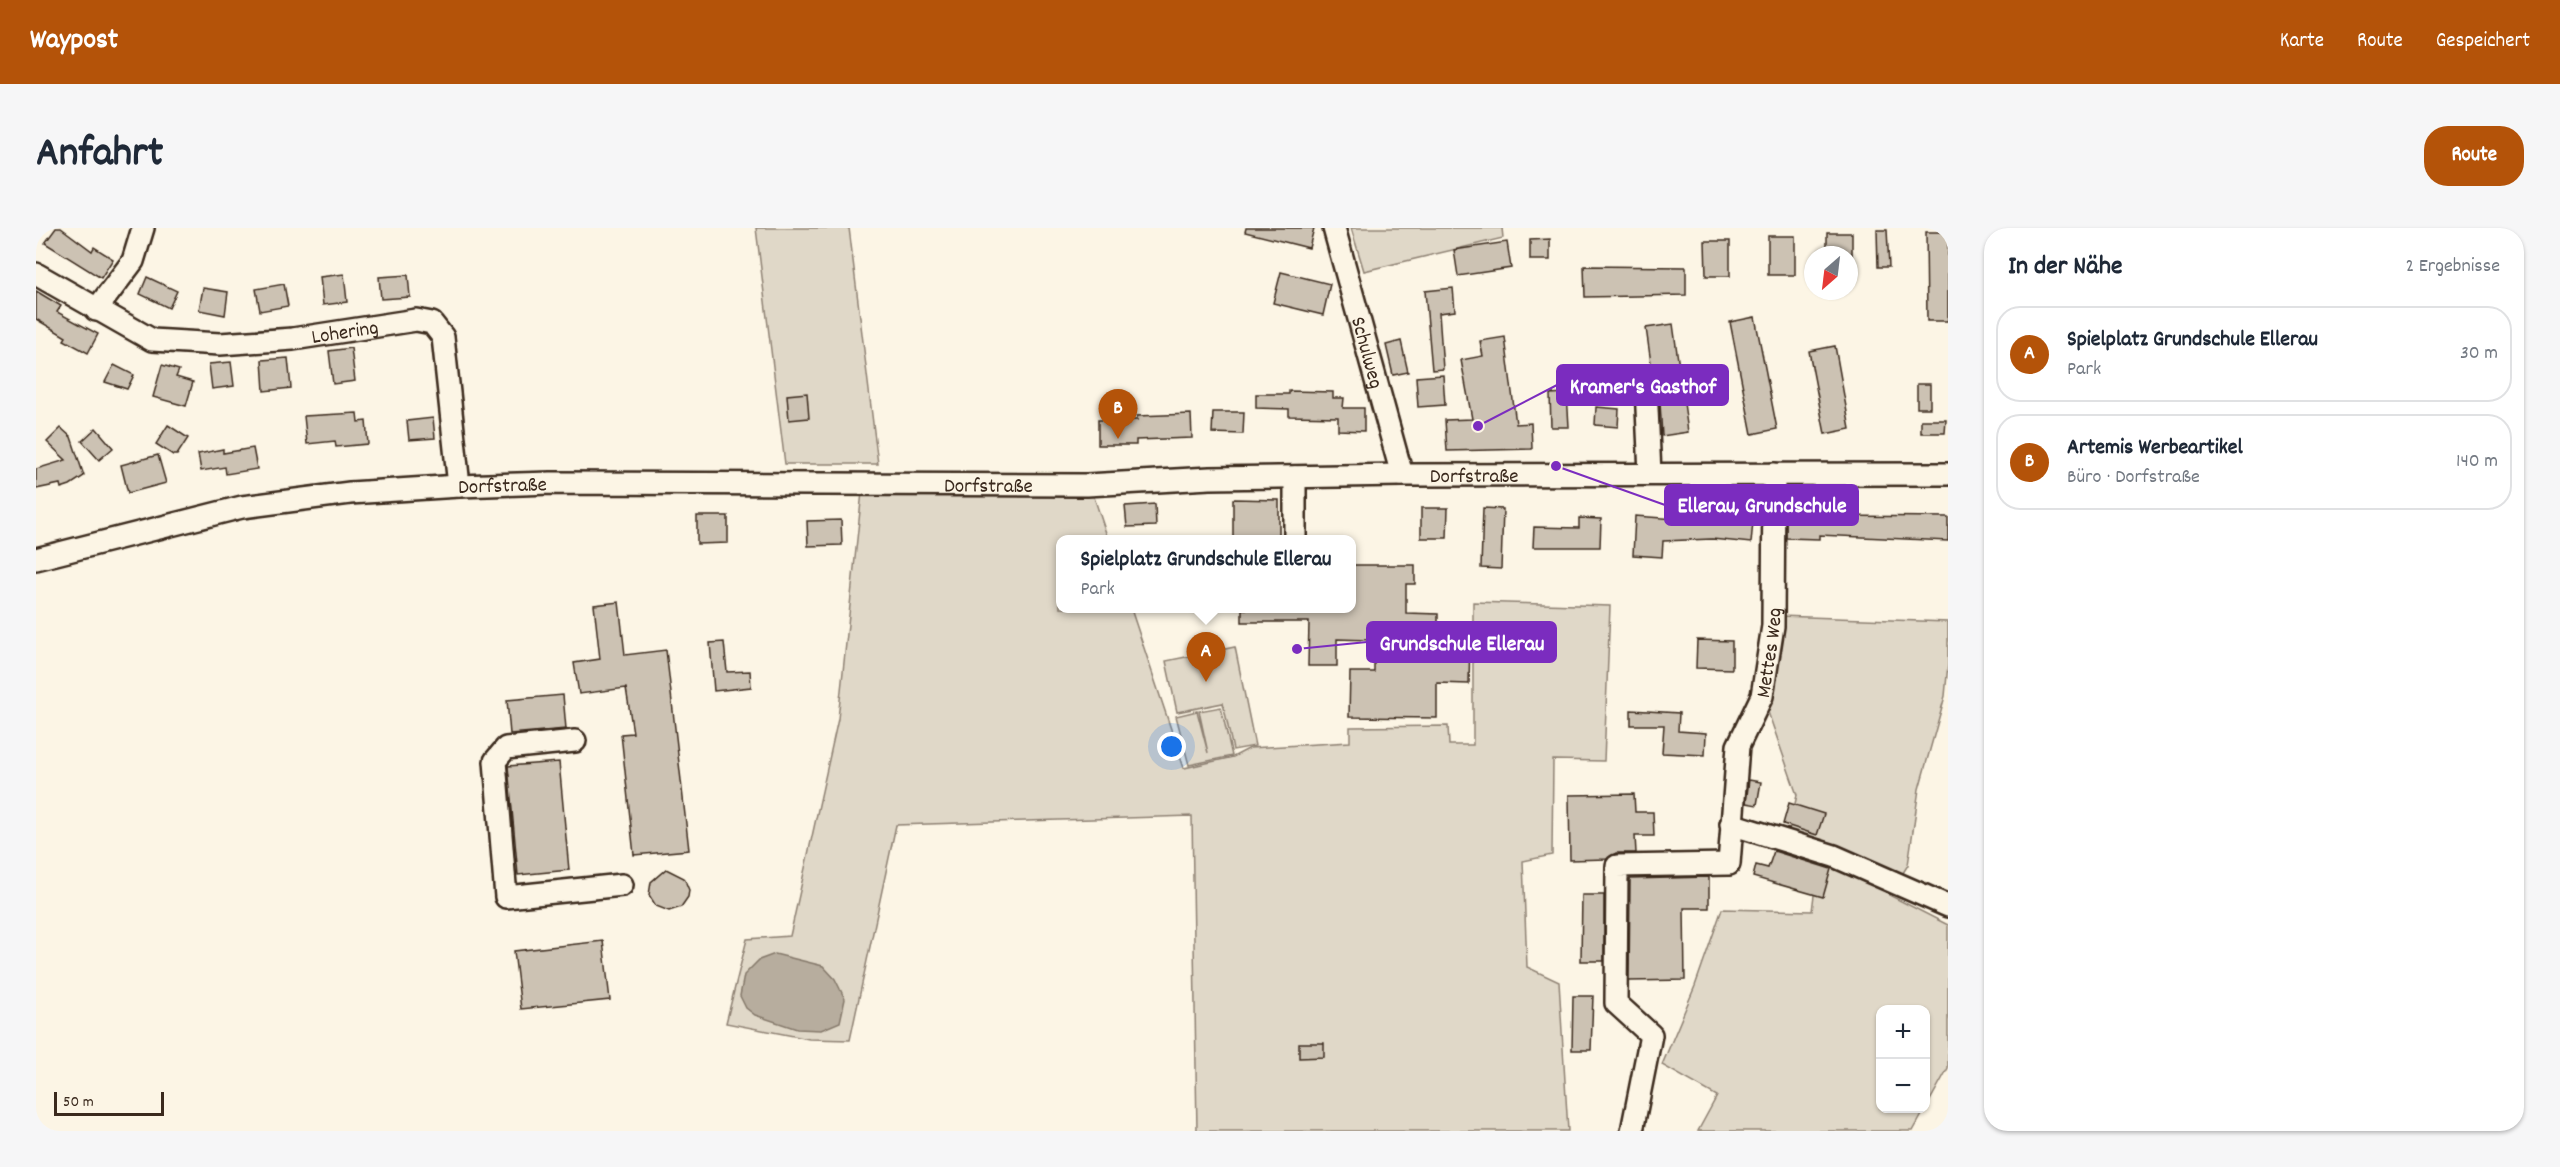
<!DOCTYPE html>
<html lang="de">
<head>
<meta charset="utf-8">
<style>
	body { margin:0; font-family:Dekko,sans-serif; background:#f6f6f7; color:#1f2937 }
	.controls { position:absolute; right:18px; bottom:18px; display:grid; overflow:hidden; border-radius:12px; box-shadow:0 2px 4px #0004 }
	.controls button { width:54px; height:54px; display:grid; place-items:center; padding:0; border:0; border-bottom:2px solid #e0e1e3; background:#fff; color:#1f2937; font:30px sans-serif }
	.compass { position:absolute; left:1768px; top:18px; width:54px; height:54px; border-radius:50%; background:#fff; box-shadow:0 2px 4px #0004; rotate:208deg }
	.scale { position:absolute; left:18px; bottom:15px; width:110px; box-sizing:border-box; padding-left:6px; border:3px solid #3b2a1e; border-top:0; font-size:16px; line-height:21px; white-space:nowrap; color:#3b2a1e; -webkit-text-stroke:4px #fcf5e5; paint-order:stroke }
	.you { position:absolute; left:1136px; top:519px; width:21px; height:21px; margin:-15px; border:4px solid #fff; border-radius:50%; background:#1a73e8; box-shadow:0 0 0 9px #1a73e833 }
	.badge { display:grid; place-items:center; width:39px; height:39px; border-radius:50%; background:#b45309; color:#fff; font-size:20px; font-weight:700 }
	.pin { position:absolute; translate:-50% -50px; filter:drop-shadow(0 2px 3px #0008) }
	.pin::after { content:''; position:absolute; top:32px; width:21px; height:18px; background:inherit; clip-path:polygon(0 0,100% 0,50% 100%) }
	.popup { position:absolute; left:1020px; top:307px; width:300px; height:78px; box-sizing:border-box; display:grid; place-content:center; border-radius:12px; background:#fff; filter:drop-shadow(0 2px 4px #0005); font-size:20px; white-space:nowrap; color:#747a83 }
	.popup b { font-size:22px; color:#1f2937 }
	.popup::after { content:''; position:absolute; left:50%; top:100%; margin-left:-12px; border:12px solid transparent; border-top-color:#fff }
	.list { margin:0; padding:0; list-style:none }
	h2 { display:flex; justify-content:space-between; align-items:center; height:78px; margin:0; padding:0 24px; font-size:26px }
	h2 small { font-size:20px; font-weight:400; color:#747a83 }
	.list li { display:grid; grid-template-columns:39px 1fr auto; gap:18px; align-items:center; box-sizing:border-box; height:96px; margin:0 12px 12px; padding:0 12px; border:2px solid #e0e1e3; border-radius:24px }
	.list b { display:block; font-size:22px; white-space:nowrap }
	.list p { margin:0; font-size:20px; white-space:nowrap; color:#747a83 }
	.list em { font-size:20px; font-style:normal; color:#747a83 }
	.map { position:relative; flex:none; width:1912px; height:903px; overflow:hidden; border-radius:24px }
	header { display:flex; align-items:center; gap:36px; box-sizing:border-box; height:84px; padding:0 30px; background:#b45309; color:#fff }
	header strong { font-size:28px }
	nav { display:flex; gap:33px; margin-inline-start:auto; font-size:21px }
	.intro { display:flex; align-items:center; justify-content:space-between; box-sizing:border-box; height:144px; padding:0 36px }
	h1 { margin:0; font-size:42px }
	.button { padding:15px 27px; border-radius:24px; background:#b45309; color:#fff; font-size:21px; font-weight:700 }
	main { display:flex; gap:36px; padding:0 36px }
	aside { flex:1; background:#fff; border-radius:24px; box-shadow:0 2px 4px #0004 }
	.map>svg:first-child { display:block }
	.green { fill:#e0d8c8; stroke:#8e8173; stroke-width:1.5; fill-rule:evenodd }
	.water { fill:#b7ad9e; stroke:#85796b; stroke-width:1.5 }
	.building { fill:#ccc2b3; stroke:#3b2a1e; stroke-width:1.5 }
	.lines { fill:none; stroke-linecap:round; stroke-linejoin:round }
	.minor-casing { stroke:#3b2a1e; stroke-width:26 }
	.minor { stroke:#fcf5e5; stroke-width:21 }
	.labels { text-anchor:middle; stroke-width:5; stroke-linejoin:round; paint-order:stroke }
	.street-label { font-size:21px; fill:#3b2a1e; stroke:#fcf5e5 }
	.leader { fill:none; stroke:#7b2cbf; stroke-width:2 }
	.callout-dot { fill:#7b2cbf; stroke:#fcf5e5; stroke-width:2 }
	.callout { fill:#7b2cbf; stroke:#7b2cbf; stroke-width:2 }
	.callout-label { font-size:22px; text-anchor:middle; font-weight:bold; fill:#fff }
</style>
</head>
<body>
<header>
<strong>Waypost</strong>
<nav><a>Karte</a><a>Route</a><a>Gespeichert</a></nav>
</header>
<div class="intro"><h1>Anfahrt</h1><a class="button">Route</a></div>
<main>
<div class="map">
<svg width="1912" height="903" viewBox="0 0 1912 903">
	<rect width="100%" height="100%" fill="#fcf5e5"/>
	<filter id="ink" filterUnits="userSpaceOnUse"><feTurbulence type="fractalNoise" baseFrequency=".0167" numOctaves="2"/><feDisplacementMap in="SourceGraphic" scale="12" xChannelSelector="R" yChannelSelector="G"/><feConvolveMatrix kernelMatrix="1 2 1 2 8 2 1 2 1" color-interpolation-filters="sRGB"/></filter>
	<g filter="url(#ink)">
		<g class="green">
			<polygon points="720,0 813,0 842,236 749,236"/>
			<polygon points="1315,0 1466,0 1467,10 1328,43"/>
			<polygon points="1056,263 1072,311 1024,312 1024,380 1095,381 1148,540 1197,529 1214,520 1314,514 1314,499 1412,498 1413,517 1437,517 1437,374 1574,378 1568,533 1517,532 1516,627 1487,633 1491,739 1523,754 1532,903 1161,903 1156,588 860,597 814,812 773,811 690,795 711,711 754,708 802,491 826,264"/>
			<path d="M1743 388 1912 394V436L1909 468 1883 561 1872 637 1853 667 1912 697V840L1877 903H1662L1681 868 1626 837 1659 758 1686 681 1776 683 1782 635 1750 615 1761 567 1732 484ZM1844 782H1890V880H1844Z"/>
			<polygon points="1199,419 1219,518 1197,522 1187,475 1141,484 1130,433"/>
			<polygon points="1185,479 1196,528 1153,537 1140,488 1161,483 1172,525 1163,483"/>
		</g>
		<polygon class="water" points="739,726 787,738 799,751 809,771 804,794 785,802 761,801 719,787 710,780 704,768 708,747 723,732"/>
		<g class="building">
			<polygon points="20,0 25,0 56,23 58,19 77,31 65,50 9,15"/>
			<polygon points="1210,0 1278,0 1273,20 1209,4"/>
			<polygon points="1841,2 1851,2 1853,39 1842,39"/>
			<polygon points="1890,4 1912,4 1912,93 1891,93"/>
			<rect x="1791" y="5" width="25" height="22"/>
			<rect x="1732" y="8" width="27" height="39"/>
			<polygon points="1514,11 1514,32 1494,32 1494,12"/>
			<polygon points="1669,13 1694,13 1694,48 1670,48"/>
			<polygon points="1471,14 1475,40 1422,48 1418,22"/>
			<polygon points="1548,38 1650,39 1650,67 1549,69"/>
			<polygon points="1245,44 1294,56 1287,87 1237,75"/>
			<polygon points="308,46 311,74 287,77 284,49"/>
			<polygon points="372,47 374,69 345,71 343,49"/>
			<polygon points="111,49 141,63 133,80 104,66"/>
			<polygon points="248,56 252,78 224,83 220,61"/>
			<polygon points="167,60 192,64 189,87 163,82"/>
			<polygon points="1417,60 1419,83 1403,85 1407,141 1396,142 1389,63"/>
			<polygon points="0,63 25,78 21,84 62,106 52,125 28,112 30,109 0,91"/>
			<polygon points="1719,89 1741,201 1716,206 1694,94"/>
			<polygon points="1637,96 1652,204 1626,208 1623,158 1617,149 1610,100"/>
			<polygon points="1469,109 1480,196 1495,195 1496,221 1411,223 1409,192 1436,191 1425,132 1447,128 1444,113"/>
			<polygon points="1365,113 1372,144 1357,147 1350,117"/>
			<polygon points="1799,118 1814,201 1789,206 1773,123"/>
			<polygon points="315,120 319,153 297,156 293,123"/>
			<polygon points="252,130 255,160 228,163 226,132"/>
			<polygon points="195,134 198,158 176,161 173,136"/>
			<polygon points="78,137 98,147 91,161 69,154"/>
			<polygon points="126,137 143,142 140,149 157,154 150,178 117,169"/>
			<polygon points="1407,147 1409,177 1382,179 1380,149"/>
			<rect x="1881" y="156" width="13" height="24"/>
			<polygon points="1253,163 1297,164 1297,170 1308,170 1307,180 1328,180 1328,203 1302,202 1302,189 1253,188 1253,181 1220,180 1220,166 1253,166"/>
			<polygon points="771,165 773,190 753,192 751,167"/>
			<polygon points="1531,165 1533,199 1515,199 1514,166"/>
			<polygon points="1560,179 1583,181 1582,199 1559,197"/>
			<polygon points="1177,184 1208,184 1207,206 1176,205"/>
			<polygon points="321,185 322,194 330,193 332,216 300,219 299,213 271,216 268,188"/>
			<polygon points="1155,186 1156,210 1100,212 1100,217 1062,217 1062,192 1101,192 1101,188"/>
			<polygon points="397,190 399,210 373,212 371,193"/>
			<polygon points="1885,192 1910,192 1909,205 1885,205"/>
			<polygon points="132,197 152,210 141,227 137,227 120,216"/>
			<polygon points="25,200 35,209 48,248 34,257 25,260 24,256 0,261 0,241 30,232 11,214"/>
			<polygon points="60,200 77,220 63,232 46,213"/>
			<polygon points="217,220 221,241 190,246 189,239 165,243 162,226 187,221 187,225"/>
			<polygon points="122,227 130,255 92,265 85,237"/>
			<polygon points="1197,271 1243,272 1243,312 1197,312"/>
			<polygon points="1119,276 1120,298 1091,299 1089,278"/>
			<polygon points="1385,280 1412,280 1411,310 1385,310"/>
			<polygon points="1447,280 1467,281 1465,341 1445,340"/>
			<polygon points="661,288 692,288 692,315 661,316"/>
			<polygon points="1599,288 1640,291 1677,290 1717,294 1715,315 1676,311 1627,313 1626,329 1597,327"/>
			<polygon points="1797,288 1912,289 1912,313 1783,307 1783,311 1750,310 1750,289 1797,290"/>
			<polygon points="1543,290 1565,291 1564,319 1497,319 1498,299 1543,300"/>
			<polygon points="805,292 806,317 772,318 771,293"/>
			<polygon points="1316,337 1379,337 1379,356 1370,356 1370,385 1402,386 1402,406 1434,407 1433,456 1401,455 1401,490 1313,489 1314,444 1338,444 1338,421 1333,421 1333,412 1301,411 1301,438 1272,438 1273,394 1206,394 1206,381 1316,381"/>
			<polygon points="583,374 589,427 630,422 653,622 598,627 585,506 597,505 590,460 543,466 538,435 564,431 558,377"/>
			<polygon points="1661,412 1696,413 1696,441 1660,440"/>
			<polygon points="688,414 691,444 714,443 715,459 678,463 674,415"/>
			<polygon points="527,467 530,501 474,506 471,472"/>
			<polygon points="1595,482 1643,485 1642,503 1670,505 1669,527 1626,525 1628,497 1595,497"/>
			<polygon points="523,534 533,642 482,647 472,538"/>
			<polygon points="1713,552 1725,554 1721,577 1710,575"/>
			<polygon points="1598,566 1599,584 1617,584 1618,608 1599,608 1600,625 1580,625 1571,631 1534,632 1533,567"/>
			<polygon points="1753,575 1788,586 1781,607 1747,596"/>
			<polygon points="1738,623 1795,641 1787,669 1717,649 1720,637 1732,640"/>
			<polygon points="630,641 648,650 653,662 652,669 645,679 633,683 620,678 613,667 615,654"/>
			<polygon points="1673,649 1673,680 1648,680 1649,752 1593,753 1594,651"/>
			<polygon points="1546,667 1568,667 1568,733 1545,733"/>
			<polygon points="567,713 574,772 485,781 478,723"/>
			<polygon points="1537,768 1557,768 1555,822 1536,822"/>
			<polygon points="1263,815 1288,815 1288,829 1263,830"/>
		</g>
		<g class="lines">
			<defs>
				<g id="minor">
					<path id="s1" d="M1298 0 1366 247"/>
					<path id="s2" d="M0 46 116 112 184 116 257 111 380 92 396 95 407 109 423 258"/>
					<polyline points="60,82 97,33 107,0"/>
					<polyline points="1610,159 1614,246"/>
					<polyline points="1259,249 1259,312"/>
					<path id="s3" d="M0 331 206 279 314 265 423 258 515 255 1051 257 1174 250 1366 247 1912 246"/>
					<polyline points="539,513 470,520 459,533 470,669 586,657"/>
					<polyline points="1695,596 1798,628 1912,678"/>
					<path id="s4" d="M1596 903 1615 807 1580 775 1581 638 1693 636 1702 518 1726 468 1737 398 1738 246"/>
				</g>
			</defs>
			<use href="#minor" class="minor-casing"/>
			<use href="#minor" class="minor"/>
		</g>
	</g>
	<g class="labels">
		<g class="street-label">
			<text dy="7" stroke="none"><textPath href="#s2" startOffset="327">Lohering</textPath></text>
			<text dy="7" stroke="none"><textPath href="#s1" startOffset="129">Schulweg</textPath></text>
			<text dy="7" stroke="none"><textPath href="#s3" startOffset="1446">Dorfstraße</textPath></text>
			<text dy="7" stroke="none"><textPath href="#s3" startOffset="960">Dorfstraße</textPath></text>
			<text dy="7" stroke="none"><textPath href="#s3" startOffset="474">Dorfstraße</textPath></text>
			<text dy="7" stroke="none"><textPath href="#s4" startOffset="612">Mettes Weg</textPath></text>
		</g>
	</g>
	<path class="leader" d="M1442 198L1521 157M1520 238L1629 277M1261 421L1331 414"/>
	<g class="callout-dot">
		<circle cx="1442" cy="198" r="6"/>
		<circle cx="1520" cy="238" r="6"/>
		<circle cx="1261" cy="421" r="6"/>
	</g>
	<g class="callout">
		<rect x="1521" y="137" width="171" height="40" rx="6"/>
		<rect x="1629" y="257" width="193" height="40" rx="6"/>
		<rect x="1331" y="394" width="189" height="40" rx="6"/>
	</g>
	<g class="callout-label">
		<text x="1607" y="165">Kramer's Gasthof</text>
		<text x="1726" y="284">Ellerau, Grundschule</text>
		<text x="1426" y="422">Grundschule Ellerau</text>
	</g>
</svg>
<div class="controls">
<button>+</button>
<button>−</button>
</div>
<svg class="compass" viewBox="-18 -18 36 36"><path d="M0-13l5 13h-10z" fill="#e53935"/><path d="M0 13l5-13h-10z" fill="#747a83"/></svg>
<div class="scale">50 m</div>
<div class="you"></div>
<div class="pin badge" style="left:1170px;top:454px">A</div>
<div class="popup"><b>Spielplatz Grundschule Ellerau</b>Park</div>
<div class="pin badge" style="left:1082px;top:211px">B</div>
</div>
<aside>
<h2>In der Nähe<small>2 Ergebnisse</small></h2>
<ul class="list">
<li><span class="badge">A</span><div><b>Spielplatz Grundschule Ellerau</b><p>Park</p></div><em>30 m</em></li>
<li><span class="badge">B</span><div><b>Artemis Werbeartikel</b><p>Büro · Dorfstraße</p></div><em>140 m</em></li>
</ul>
</aside>
</main>
</body>
</html>
